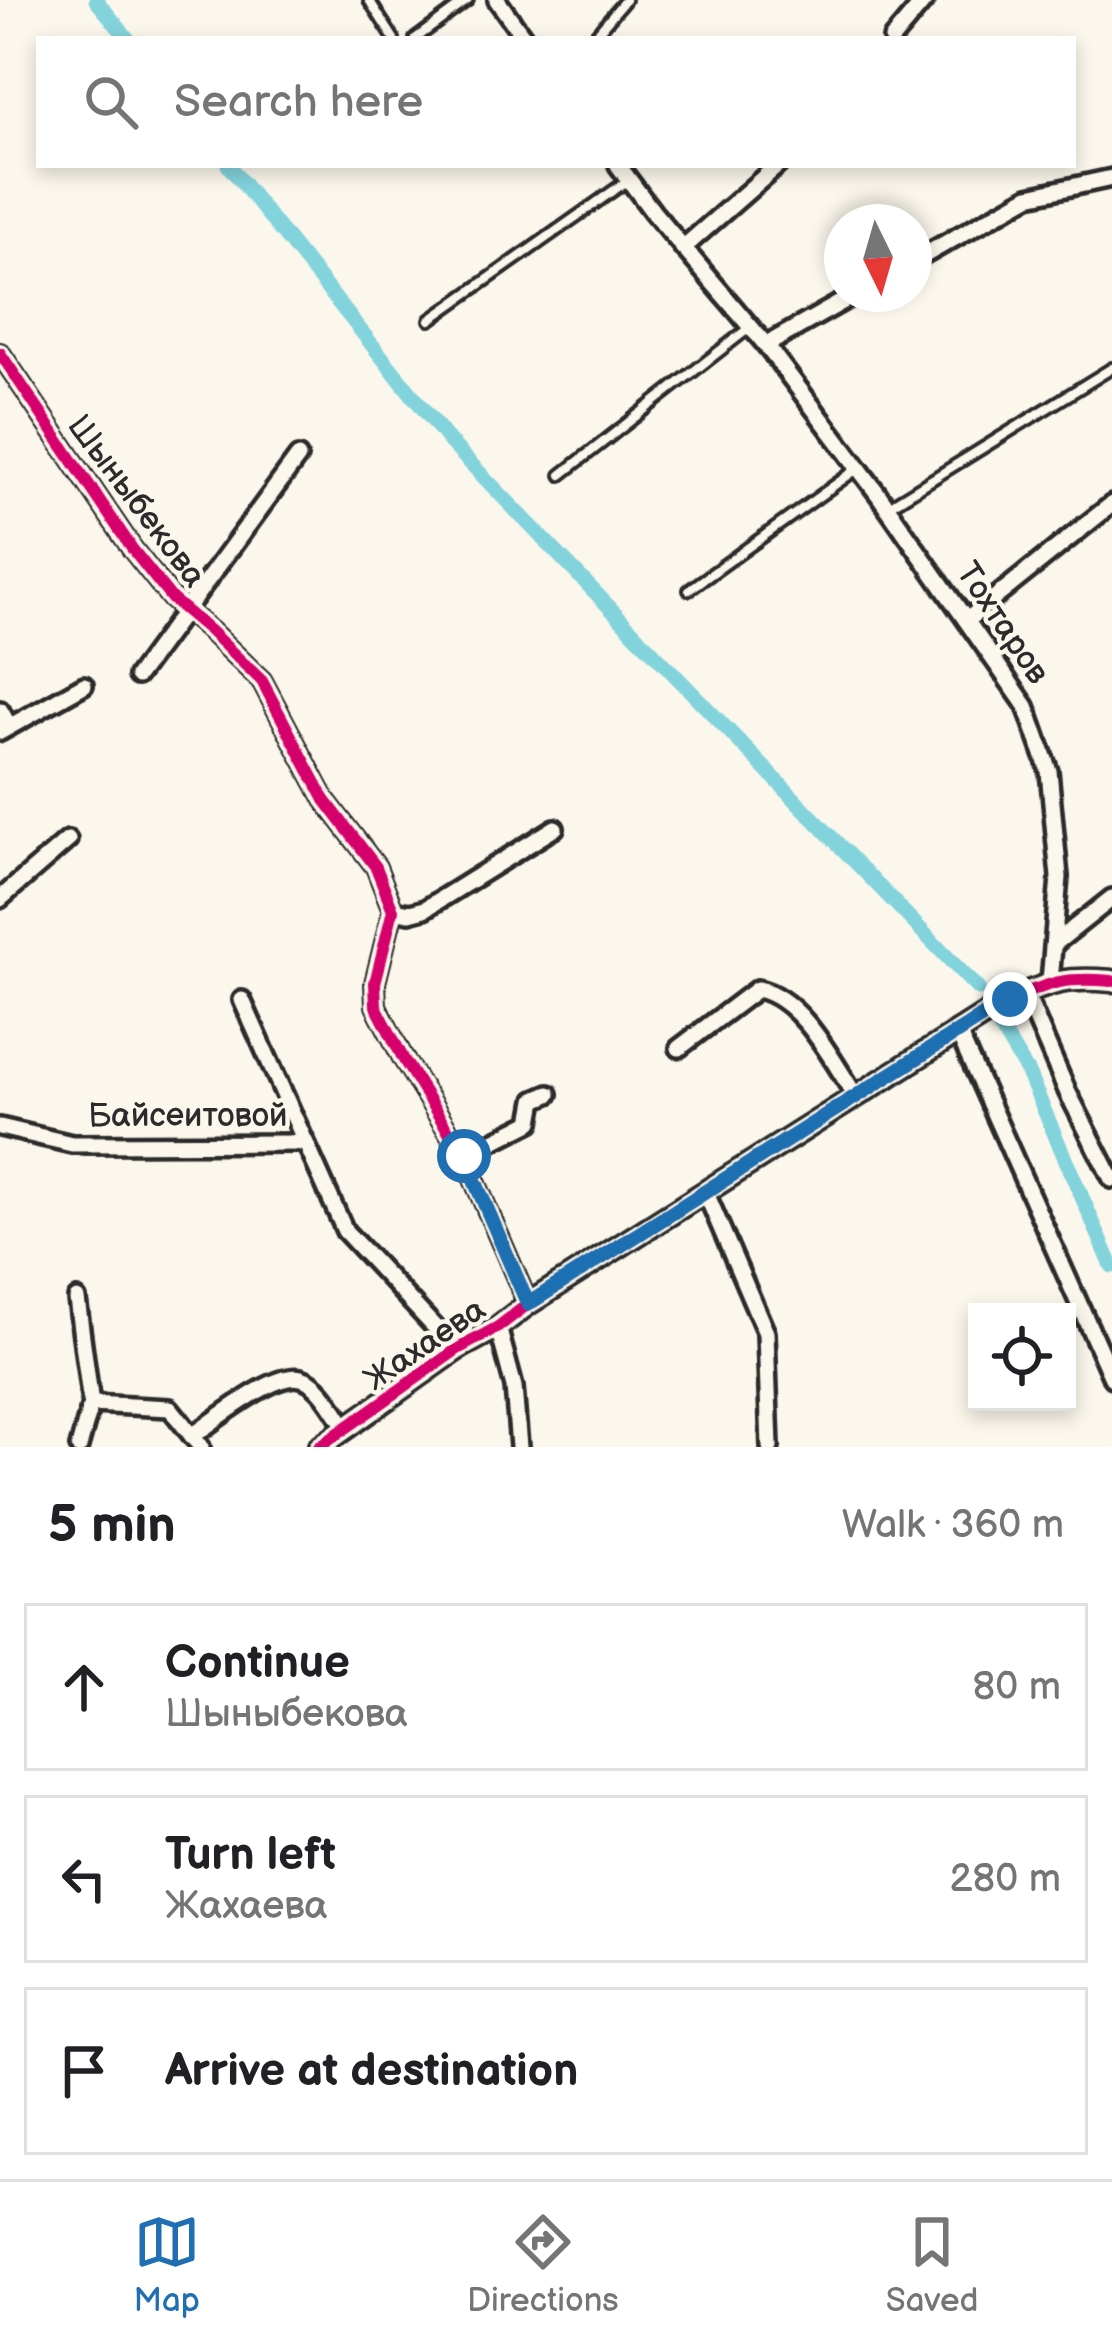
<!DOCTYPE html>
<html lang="en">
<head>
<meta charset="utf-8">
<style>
	body { margin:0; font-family:"Balsamiq Sans",sans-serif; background:#f6f6f6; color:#202124 }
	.controls { position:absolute; right:36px; bottom:36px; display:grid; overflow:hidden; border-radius:0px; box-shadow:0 6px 18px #0003 }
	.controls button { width:108px; height:108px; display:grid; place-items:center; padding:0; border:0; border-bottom:3px solid #e0e0e0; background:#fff; color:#202124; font:60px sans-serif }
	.compass { position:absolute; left:824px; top:204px; width:108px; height:108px; border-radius:50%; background:#fff; box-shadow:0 6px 18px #0003; rotate:175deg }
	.stop { position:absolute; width:36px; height:36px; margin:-27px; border:9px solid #1f6fb2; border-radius:50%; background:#fff }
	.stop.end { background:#1f6fb2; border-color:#fff; box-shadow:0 3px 12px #0008 }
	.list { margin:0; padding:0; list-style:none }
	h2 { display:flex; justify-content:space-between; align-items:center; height:156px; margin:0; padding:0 48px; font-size:51px }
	h2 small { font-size:39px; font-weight:400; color:#757577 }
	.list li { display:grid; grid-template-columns:78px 1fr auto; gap:36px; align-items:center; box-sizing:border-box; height:168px; margin:0 24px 24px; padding:0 24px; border:3px solid #e0e0e0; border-radius:0px }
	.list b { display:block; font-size:45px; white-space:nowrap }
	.list p { margin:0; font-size:39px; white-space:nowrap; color:#757577 }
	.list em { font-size:39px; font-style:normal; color:#757577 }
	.icon { flex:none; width:66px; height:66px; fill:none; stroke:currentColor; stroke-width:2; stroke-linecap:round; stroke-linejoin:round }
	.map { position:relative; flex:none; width:1112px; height:1447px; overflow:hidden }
	.search { position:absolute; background:#fff; box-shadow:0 6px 18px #0003; left:36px; right:36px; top:36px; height:132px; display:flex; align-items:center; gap:30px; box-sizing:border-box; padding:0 42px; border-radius:0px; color:#757577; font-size:45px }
	.sheet { height:732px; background:#fff }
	nav { display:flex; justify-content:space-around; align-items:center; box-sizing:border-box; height:168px; border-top:3px solid #e0e0e0; background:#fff; font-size:33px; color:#757577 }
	nav a { display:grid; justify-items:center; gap:6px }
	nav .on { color:#1f6fb2 }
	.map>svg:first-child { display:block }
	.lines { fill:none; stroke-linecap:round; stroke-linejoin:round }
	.canal { stroke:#83d3dc; stroke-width:15 }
	.service-casing { stroke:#2b2b2b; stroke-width:16 }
	.minor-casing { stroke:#2b2b2b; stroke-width:24 }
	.tertiary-casing { stroke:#2b2b2b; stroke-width:27 }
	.service { stroke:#fbf7ec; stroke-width:8 }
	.minor { stroke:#fbf7ec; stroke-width:15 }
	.tertiary { stroke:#fbf7ec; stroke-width:18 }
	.cycleway-casing { stroke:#fbf7ec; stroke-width:20 }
	.cycleway { stroke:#d6006c; stroke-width:12 }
	.route { stroke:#1f6fb2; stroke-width:15 }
	.labels { text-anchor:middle; stroke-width:9; stroke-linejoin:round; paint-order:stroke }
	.street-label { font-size:33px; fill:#2b2b2b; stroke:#fbf7ec }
</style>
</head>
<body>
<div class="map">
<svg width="1112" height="1447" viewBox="0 0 1112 1447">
	<rect width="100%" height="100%" fill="#fbf7ec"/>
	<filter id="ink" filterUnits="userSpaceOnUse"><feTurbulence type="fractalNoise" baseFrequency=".00833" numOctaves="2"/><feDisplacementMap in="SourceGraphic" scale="24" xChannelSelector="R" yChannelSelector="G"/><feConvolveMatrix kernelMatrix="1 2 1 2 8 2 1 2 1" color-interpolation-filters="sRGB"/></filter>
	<g filter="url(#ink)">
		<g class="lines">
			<g class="canal">
				<polyline points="96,0 128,39"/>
				<polyline points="228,165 450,442 978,989"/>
				<polyline points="998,1024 1028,1073 1112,1266"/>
			</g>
			<defs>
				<g id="service">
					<polyline points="369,0 394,39"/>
					<polyline points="415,39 468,0"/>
					<polyline points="592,39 625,0"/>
					<polyline points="430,320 627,181"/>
					<polyline points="561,475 749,328"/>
					<polyline points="889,506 1112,368"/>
					<polyline points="689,590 857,469"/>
				</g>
				<g id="minor">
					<polyline points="497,0 525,39"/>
					<polyline points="892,39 925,0"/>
					<polyline points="618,165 653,212 766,345"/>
					<polyline points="683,248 778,165"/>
					<polyline points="914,261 1029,196 1112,178"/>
					<polyline points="856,294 766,345 878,494 1026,706 1049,771 1059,877 1050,982"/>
					<polyline points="0,353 133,550 172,599 210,631 262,681 325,800 376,867 393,910 375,983 376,1006 404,1060 464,1156 528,1304"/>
					<polyline points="967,620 1112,504"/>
					<polyline points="137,676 298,457"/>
					<polyline points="0,710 9,726"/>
					<polyline points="0,732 84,685"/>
					<polyline points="0,899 68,840"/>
					<polyline points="393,910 410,913 425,909 555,828"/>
					<polyline points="1054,944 1112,898"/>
					<polyline points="1025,993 1068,1093 1112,1179"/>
					<polyline points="242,1000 345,1231 456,1350"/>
					<polyline points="957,1030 1112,1378"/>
					<path d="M679 1048 757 989C801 997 833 1061 856 1097"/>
					<polyline points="0,1127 72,1144 306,1143"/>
					<polyline points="464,1156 531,1122 535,1100 549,1094"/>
					<polyline points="706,1193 766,1333 770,1447"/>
					<polyline points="77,1299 91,1404"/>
					<polyline points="498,1327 514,1387 519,1447"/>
					<path d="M192 1436C216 1420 275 1371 301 1378 321 1383 335 1412 346 1428"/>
					<polyline points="79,1447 91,1404 170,1408 201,1447"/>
				</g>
				<path id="tertiary" d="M319 1447 456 1350 498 1327 528 1304 1010 999C1053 982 1064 977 1112 981"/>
			</defs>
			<use href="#service" class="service-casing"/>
			<use href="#minor" class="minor-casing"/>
			<use href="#tertiary" class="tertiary-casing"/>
			<use href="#service" class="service"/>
			<use href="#minor" class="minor"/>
			<use href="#tertiary" class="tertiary"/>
			<defs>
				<g id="cycleway">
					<polyline points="0,353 133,550 172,599 210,631 262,681 325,800 376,867 393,910 375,983 376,1006 404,1060 464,1156 528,1304"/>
					<path d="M319 1447 456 1350 498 1327 528 1304 1010 999C1053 982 1064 977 1112 981"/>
				</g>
			</defs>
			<use href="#cycleway" class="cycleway-casing"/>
			<use href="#cycleway" class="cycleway"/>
		</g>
	</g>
	<g class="lines" filter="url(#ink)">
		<polyline class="route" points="464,1156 528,1304 1010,999"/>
	</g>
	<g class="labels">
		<g class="street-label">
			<text transform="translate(138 500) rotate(53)" y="12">Шыныбекова</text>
			<text transform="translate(1004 622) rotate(56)" y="12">Тохтаров</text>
			<text x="188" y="1126">Байсеитовой</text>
			<text transform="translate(424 1343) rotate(-34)" y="12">Жахаева</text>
		</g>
	</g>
</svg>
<div class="controls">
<button><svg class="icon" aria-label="locate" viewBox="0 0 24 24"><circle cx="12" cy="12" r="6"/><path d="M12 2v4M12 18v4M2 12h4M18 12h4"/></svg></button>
</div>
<svg class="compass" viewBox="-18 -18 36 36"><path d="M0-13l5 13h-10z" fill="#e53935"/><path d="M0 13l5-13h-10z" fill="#757577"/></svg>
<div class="stop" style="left:464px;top:1156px"></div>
<div class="stop end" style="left:1010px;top:999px"></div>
<div class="search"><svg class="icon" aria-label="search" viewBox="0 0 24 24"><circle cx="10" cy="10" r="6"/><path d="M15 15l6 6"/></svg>Search here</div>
</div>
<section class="sheet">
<h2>5 min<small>Walk · 360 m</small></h2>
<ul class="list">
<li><svg class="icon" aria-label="ahead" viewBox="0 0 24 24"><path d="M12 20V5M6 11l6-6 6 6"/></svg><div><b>Continue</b><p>Шыныбекова</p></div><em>80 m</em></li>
<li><svg class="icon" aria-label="left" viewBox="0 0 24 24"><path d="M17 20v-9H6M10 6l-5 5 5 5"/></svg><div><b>Turn left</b><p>Жахаева</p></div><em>280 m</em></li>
<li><svg class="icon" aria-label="arrive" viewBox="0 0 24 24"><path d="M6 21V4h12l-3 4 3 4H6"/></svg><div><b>Arrive at destination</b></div></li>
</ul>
</section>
<nav>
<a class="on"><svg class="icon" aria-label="map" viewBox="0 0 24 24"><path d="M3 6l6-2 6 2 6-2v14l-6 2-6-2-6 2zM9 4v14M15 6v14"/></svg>Map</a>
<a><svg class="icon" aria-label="directions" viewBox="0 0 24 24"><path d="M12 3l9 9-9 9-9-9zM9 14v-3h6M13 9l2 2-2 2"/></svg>Directions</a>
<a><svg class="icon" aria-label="saved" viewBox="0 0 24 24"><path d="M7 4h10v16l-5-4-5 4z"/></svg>Saved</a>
</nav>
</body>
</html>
